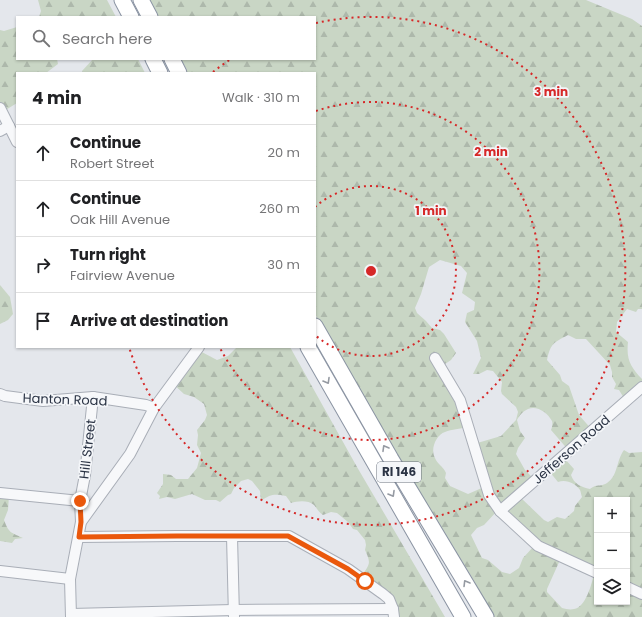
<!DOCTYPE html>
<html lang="en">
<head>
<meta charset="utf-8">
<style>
	body { margin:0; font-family:Poppins,sans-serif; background:#f6f6f6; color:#202124 }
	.controls { position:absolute; right:12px; bottom:12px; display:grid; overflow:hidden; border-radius:0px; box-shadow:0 1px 3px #0004 }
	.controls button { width:36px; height:36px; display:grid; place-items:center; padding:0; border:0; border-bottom:1px solid #e0e0e0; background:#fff; color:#202124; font:20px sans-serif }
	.stop { position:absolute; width:12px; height:12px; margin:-9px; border:3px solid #ea580c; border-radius:50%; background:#fff }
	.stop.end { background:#ea580c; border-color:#fff; box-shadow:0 1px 4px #0008 }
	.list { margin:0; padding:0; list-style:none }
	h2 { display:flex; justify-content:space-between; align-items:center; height:52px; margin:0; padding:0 16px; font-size:17px }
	h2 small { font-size:13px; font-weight:400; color:#757577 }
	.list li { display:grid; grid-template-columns:26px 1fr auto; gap:12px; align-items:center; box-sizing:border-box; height:56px; padding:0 16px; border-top:1px solid #e0e0e0 }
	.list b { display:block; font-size:15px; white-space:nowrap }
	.list p { margin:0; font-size:13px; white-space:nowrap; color:#757577 }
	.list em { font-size:13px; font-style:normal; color:#757577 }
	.icon { flex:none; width:22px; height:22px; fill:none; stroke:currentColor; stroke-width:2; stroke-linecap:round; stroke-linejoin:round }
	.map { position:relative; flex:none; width:642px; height:617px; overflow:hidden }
	.search { position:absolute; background:#fff; box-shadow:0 1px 3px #0004; left:16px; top:16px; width:300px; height:44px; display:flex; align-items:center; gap:10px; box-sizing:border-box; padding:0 14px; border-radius:0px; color:#757577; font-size:15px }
	.panel { position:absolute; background:#fff; box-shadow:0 1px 3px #0004; left:16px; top:72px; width:300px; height:276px; border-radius:0px }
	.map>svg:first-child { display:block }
	.forest { fill:url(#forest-firs); fill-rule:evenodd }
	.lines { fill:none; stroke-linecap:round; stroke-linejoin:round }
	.minor-casing { stroke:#a9aeb7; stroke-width:12 }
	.highway-casing { stroke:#8b94a3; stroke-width:17 }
	.minor { stroke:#f7f8fa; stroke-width:10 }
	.highway { stroke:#fff; stroke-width:15 }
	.oneway { stroke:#959aa2 }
	.route { stroke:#ea580c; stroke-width:5 }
	.ring { fill:none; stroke:#d62828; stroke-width:2; stroke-dasharray:2 4 }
	.labels { text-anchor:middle; stroke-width:3.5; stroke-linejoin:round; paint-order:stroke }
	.shield { fill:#f4f6f9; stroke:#676e7b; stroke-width:1 }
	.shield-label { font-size:12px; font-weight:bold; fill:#2b3445 }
	.street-label { font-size:13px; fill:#2b3445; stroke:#f4f6f9 }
	.centre { fill:#d62828; stroke:#f4f6f9; stroke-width:2 }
	.ring-label { font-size:12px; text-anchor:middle; font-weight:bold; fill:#d62828; stroke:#f4f6f9; stroke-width:3.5; stroke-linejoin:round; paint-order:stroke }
</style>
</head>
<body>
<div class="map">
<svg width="642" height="617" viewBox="0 0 642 617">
	<defs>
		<pattern id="forest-firs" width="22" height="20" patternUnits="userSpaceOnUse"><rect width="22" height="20" fill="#c9d6c5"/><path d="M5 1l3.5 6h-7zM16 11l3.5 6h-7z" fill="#adb8ab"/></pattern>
	</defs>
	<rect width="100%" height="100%" fill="#e4e7ec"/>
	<g class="forest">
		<polygon points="38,0 107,0 116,17 39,17 41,11"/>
		<path d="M150 0H586L632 19 642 26V309H638L636 312 627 309 617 322 616 332 628 342C626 360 631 367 642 379V393L627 403 619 390 614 389 616 384 612 377V372L610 365 586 339H576L568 335C553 343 551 343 547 360L560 375 562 381 569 386 579 415 593 431 570 452 551 430C552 427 553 424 552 421 548 413 537 405 528 409 523 411 519 416 517 420L520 431 525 438 518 448 516 454 525 470 536 481 520 497 544 520 548 522 557 517 565 519 574 511 575 506 582 497C581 495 581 492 580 490 575 483 566 479 558 482L549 471 565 459 574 469 571 475C574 484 581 487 590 489 591 488 593 487 595 486 600 485 602 486 607 483 618 476 616 461 624 450L629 453 642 452V617H494L473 579 395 451 388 442 315 314V73H183L187 70 181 59H315V17H159ZM440 260 461 266 467 273 462 293 475 302 474 310 467 313 465 322 477 341 481 358 473 374H479L487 370 493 371 502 382 501 391 502 394 516 407 518 412 516 420 501 436 474 444 484 487 468 494 450 486 445 478 446 473C444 467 437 464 435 458 430 449 436 435 445 432 452 429 460 429 467 427L442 366 451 360 456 353 444 334 440 330 432 328 426 321 417 313 415 308 421 294 429 267ZM597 500H627V602H597ZM498 510 534 546 523 558 519 568 510 574 502 572 488 560 482 558 471 535 477 528 484 525ZM560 560 594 575C591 585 586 607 574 609 570 610 566 609 562 608L547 592V589Z"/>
		<polygon points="17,27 17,59 57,59 58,64 46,73 17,73 17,103 4,111 0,105 0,30 4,31"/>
		<polygon points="93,59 138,59 145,73 83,73 82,71"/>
		<polygon points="0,285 10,297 13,314 8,320 0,324"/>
		<path d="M237 347H290L357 467 445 617H393L390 604 361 577C369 564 372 565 365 550L366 545 365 540 357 530 353 529 348 522 337 513 331 512 323 515C318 512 317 508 314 505 308 500 298 501 291 503L286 496C274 494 271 494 261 501L260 491 252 481 248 479 241 481 234 488 231 494 228 495 220 502 216 500H205L192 494 175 499 167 497 159 499 160 496 157 493 163 484V474L171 475 176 479H188L197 468 201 453 197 445 198 435 197 430 205 420 207 415 204 404 194 397 184 394 172 383 198 350 217 360 228 356Z"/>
		<path d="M0 494 9 496 8 510 4 520C9 533 10 532 23 538L15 539 12 543 0 541Z"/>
	</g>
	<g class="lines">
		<defs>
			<g id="minor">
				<polyline points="0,108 17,142"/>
				<polyline points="0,131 9,126"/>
				<polyline points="435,358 460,400 489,495 500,511 538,546 597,573"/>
				<polyline points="0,394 5,396 43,401 93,397 146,405 154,408"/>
				<polyline points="0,493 80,501 81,522"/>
				<polyline points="80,501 85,475 93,397"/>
				<polyline points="500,511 642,387"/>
				<polyline points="232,536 234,617"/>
				<polyline points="79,537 177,536 289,536 348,569 383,594 389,599 393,609 394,617"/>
				<polyline points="0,571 70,579"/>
				<polyline points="627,587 642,594"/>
				<polyline points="71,614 233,610 393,609"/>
				<polyline points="71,617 70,579 81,522 130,454 154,408 199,347"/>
			</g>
			<g id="highway">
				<polyline points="122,0 131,17"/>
				<polyline points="141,0 150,17"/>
				<polyline points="153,59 160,73"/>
				<polyline points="172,59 179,73"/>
				<polyline points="315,326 391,459 486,617"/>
				<polyline points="308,347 463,617"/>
			</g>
		</defs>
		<use href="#minor" class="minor-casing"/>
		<use href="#highway" class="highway-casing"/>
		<use href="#minor" class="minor"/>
		<use href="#highway" class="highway"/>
	</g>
	<defs><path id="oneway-chevron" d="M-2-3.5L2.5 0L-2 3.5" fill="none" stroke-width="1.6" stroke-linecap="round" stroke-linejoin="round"/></defs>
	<g class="oneway">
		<use href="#oneway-chevron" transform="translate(327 381) rotate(60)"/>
		<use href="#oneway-chevron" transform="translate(385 448) rotate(-120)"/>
		<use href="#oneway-chevron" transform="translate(392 494) rotate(60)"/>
		<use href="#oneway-chevron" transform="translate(466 583) rotate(-121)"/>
	</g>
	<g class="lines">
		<polyline class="route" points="80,501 81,522 79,537 177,536 288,536 348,569 365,581"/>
	</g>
	<g class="ring">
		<path d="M315 207A85 85 0 1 1 315 335"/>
		<path d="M316 111A169 169 0 1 1 220 348"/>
		<path d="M213 72A254 254 0 0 1 231 59M316 23A254 254 0 1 1 129 347"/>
	</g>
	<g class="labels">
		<rect class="shield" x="377" y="462" width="44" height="20" rx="3"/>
		<g class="shield-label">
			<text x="399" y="476">RI 146</text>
		</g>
		<g class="street-label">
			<text transform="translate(65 399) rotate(2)" y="5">Hanton Road</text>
			<text transform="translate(87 449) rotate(-83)" y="5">Hill Street</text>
			<text transform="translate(571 449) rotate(-41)" y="5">Jefferson Road</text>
		</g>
	</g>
	<circle cx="371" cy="271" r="6" class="centre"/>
	<g class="ring-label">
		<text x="551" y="96">3 min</text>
		<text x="491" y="156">2 min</text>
		<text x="431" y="215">1 min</text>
	</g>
</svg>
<div class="controls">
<button>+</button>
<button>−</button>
<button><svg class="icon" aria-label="layers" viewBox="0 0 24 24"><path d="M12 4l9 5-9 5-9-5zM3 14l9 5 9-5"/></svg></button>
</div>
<div class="stop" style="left:365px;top:581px"></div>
<div class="stop end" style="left:80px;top:501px"></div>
<div class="search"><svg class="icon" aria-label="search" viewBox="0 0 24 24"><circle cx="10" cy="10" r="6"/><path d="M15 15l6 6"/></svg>Search here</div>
<section class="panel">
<h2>4 min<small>Walk · 310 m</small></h2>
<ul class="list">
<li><svg class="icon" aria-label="ahead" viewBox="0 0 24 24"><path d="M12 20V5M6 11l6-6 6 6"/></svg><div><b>Continue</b><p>Robert Street</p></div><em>20 m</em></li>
<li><svg class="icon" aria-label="ahead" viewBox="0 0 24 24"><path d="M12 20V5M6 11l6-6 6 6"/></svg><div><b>Continue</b><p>Oak Hill Avenue</p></div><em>260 m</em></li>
<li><svg class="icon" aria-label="right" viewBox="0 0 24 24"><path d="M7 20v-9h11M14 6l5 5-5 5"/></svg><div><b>Turn right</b><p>Fairview Avenue</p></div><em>30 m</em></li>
<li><svg class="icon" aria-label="arrive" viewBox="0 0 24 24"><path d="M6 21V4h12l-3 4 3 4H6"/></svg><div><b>Arrive at destination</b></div></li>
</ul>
</section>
</div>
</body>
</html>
